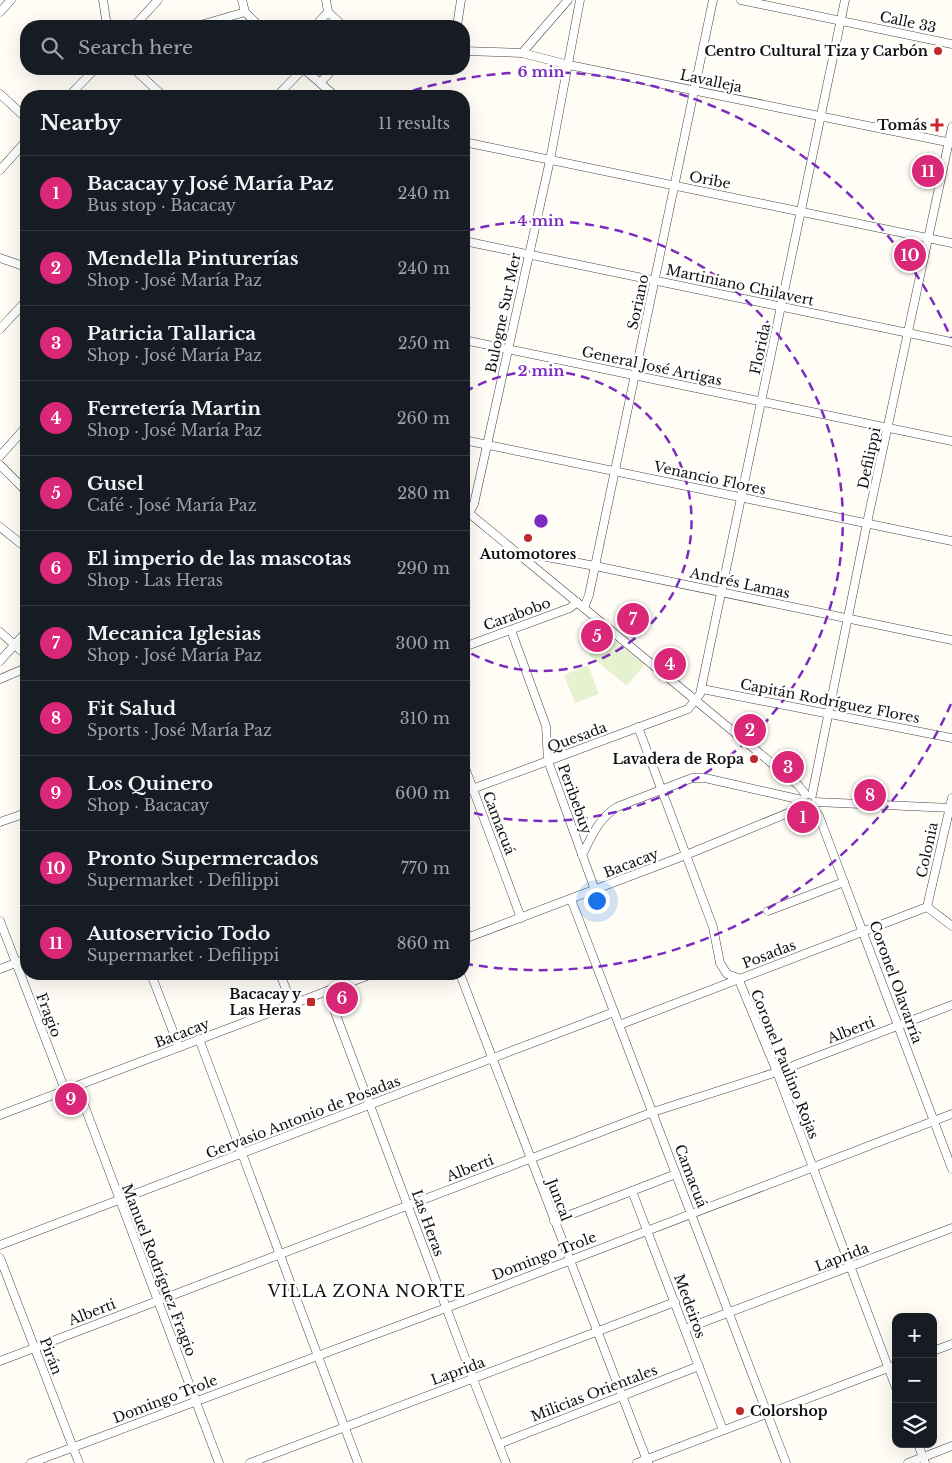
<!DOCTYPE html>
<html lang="en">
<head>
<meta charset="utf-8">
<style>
	body { margin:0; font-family:"Libre Baskerville",serif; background:#242831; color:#f1f3f6 }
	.controls { position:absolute; right:15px; bottom:15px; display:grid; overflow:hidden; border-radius:10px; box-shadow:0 5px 20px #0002 }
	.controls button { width:45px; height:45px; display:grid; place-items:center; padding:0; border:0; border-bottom:1px solid #363941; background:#171b24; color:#f1f3f6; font:25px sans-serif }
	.you { position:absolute; left:596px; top:900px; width:18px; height:18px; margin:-12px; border:4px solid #fff; border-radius:50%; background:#1a73e8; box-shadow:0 0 0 8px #1a73e833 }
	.badge { display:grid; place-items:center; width:32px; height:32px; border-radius:50%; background:#db2777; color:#fff; font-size:16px; font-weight:700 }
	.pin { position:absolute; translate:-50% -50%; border:2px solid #fff; box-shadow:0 1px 5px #0006 }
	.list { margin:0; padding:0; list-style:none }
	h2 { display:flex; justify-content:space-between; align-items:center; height:65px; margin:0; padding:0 20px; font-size:21px }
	h2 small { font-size:16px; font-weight:400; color:#9ea1a6 }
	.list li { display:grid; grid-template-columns:32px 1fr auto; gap:15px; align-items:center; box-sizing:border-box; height:75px; padding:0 20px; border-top:1px solid #363941 }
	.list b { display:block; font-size:19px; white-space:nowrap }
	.list p { margin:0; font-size:16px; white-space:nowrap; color:#9ea1a6 }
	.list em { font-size:16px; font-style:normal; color:#9ea1a6 }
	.icon { flex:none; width:28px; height:28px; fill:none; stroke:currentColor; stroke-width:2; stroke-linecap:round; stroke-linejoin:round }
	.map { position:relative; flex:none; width:952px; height:1463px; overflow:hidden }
	.search { position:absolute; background:#171b24; box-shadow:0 5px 20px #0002; left:20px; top:20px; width:450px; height:55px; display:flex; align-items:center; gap:12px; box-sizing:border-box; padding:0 18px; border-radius:20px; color:#9ea1a6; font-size:19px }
	.panel { position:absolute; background:#171b24; box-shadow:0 5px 20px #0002; left:20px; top:90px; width:450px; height:890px; border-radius:20px }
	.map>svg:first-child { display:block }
	.pitch { fill:#e6f2cf }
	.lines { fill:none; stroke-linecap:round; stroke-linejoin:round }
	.minor-casing { stroke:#444; stroke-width:9 }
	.minor { stroke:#fff; stroke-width:8 }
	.ring { fill:none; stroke:#7b2cbf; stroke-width:2.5; stroke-dasharray:9 6 }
	.poi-dot { fill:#c4262e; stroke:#fff; stroke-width:2 }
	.labels { text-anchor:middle; stroke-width:5; stroke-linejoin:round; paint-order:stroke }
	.street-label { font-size:14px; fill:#111; stroke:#fff }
	.poi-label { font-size:14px; font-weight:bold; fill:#111; stroke:#fff; text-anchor:end }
	.quarter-label { font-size:16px; letter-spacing:1px; fill:#111; stroke:#fff }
	.centre { fill:#7b2cbf; stroke:#fff; stroke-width:2.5 }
	.ring-label { font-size:15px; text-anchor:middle; font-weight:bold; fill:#7b2cbf; stroke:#fff; stroke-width:5; stroke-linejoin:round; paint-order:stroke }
</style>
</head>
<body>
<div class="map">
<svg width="952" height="1463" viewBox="0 0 952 1463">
	<rect width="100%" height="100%" fill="#fffdf5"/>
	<g class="pitch">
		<polygon points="606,634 645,664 627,686 589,655"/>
		<polygon points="588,665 599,694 575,703 564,675"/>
	</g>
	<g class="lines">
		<defs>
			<g id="minor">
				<polyline points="103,0 107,26"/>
				<polyline points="242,0 245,12 259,26"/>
				<polyline points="326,0 328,12"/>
				<polyline points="741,0 952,44"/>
				<polyline points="0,12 11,0"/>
				<polyline points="328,12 343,26"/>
				<polyline points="134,26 158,0"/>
				<polyline points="197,26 245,12"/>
				<polyline points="315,26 328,12"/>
				<polyline points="457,26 461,0"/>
				<polyline points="464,51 522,53 569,65 952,143"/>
				<polyline points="522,53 568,0"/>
				<polyline points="134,69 163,96"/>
				<polyline points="304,69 335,96"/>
				<polyline points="320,83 333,69"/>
				<polyline points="0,94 26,118"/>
				<polyline points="69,96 95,69"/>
				<polyline points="277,96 303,69"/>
				<polyline points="464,142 952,243"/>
				<polyline points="0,170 26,141"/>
				<polyline points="464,241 952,342"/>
				<polyline points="0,258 26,267"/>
				<polyline points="0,329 26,301"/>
				<polyline points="464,340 952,441"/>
				<polyline points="464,440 952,541"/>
				<polyline points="0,456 26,427"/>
				<polyline points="0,465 26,491"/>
				<polyline points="464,509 798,785 806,795"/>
				<polyline points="469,513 474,504 550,160 580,0"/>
				<polyline points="0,527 24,546 26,552"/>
				<polyline points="521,555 536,555 595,566 952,640"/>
				<polyline points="584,608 589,595 713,0"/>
				<polyline points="511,630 546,726 548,761 595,890"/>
				<polyline points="0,632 26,655"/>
				<polyline points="464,647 570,608 577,602"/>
				<polyline points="0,661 26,632"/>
				<polyline points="0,679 26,668"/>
				<polyline points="702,689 952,738"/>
				<polyline points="638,727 713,927 720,963 727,974 738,978 777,1072 896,1388"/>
				<polyline points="464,765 521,918"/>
				<polyline points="464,792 688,709 700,694 845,0"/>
				<polyline points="812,795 867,523 952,127"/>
				<polyline points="815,802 952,808"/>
				<polyline points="812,807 819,816 952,1169"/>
				<polyline points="0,822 26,813"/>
				<path d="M582 855C592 836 598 819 617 807L692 778H705L802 800"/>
				<polyline points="571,899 786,1463"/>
				<polyline points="927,907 952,798"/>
				<polyline points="927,907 952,926"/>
				<polyline points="768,911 844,882"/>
				<polyline points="0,921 65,1090"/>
				<polyline points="464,939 686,855 805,806"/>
				<polyline points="0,969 26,959"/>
				<polyline points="151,974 179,1047"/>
				<polyline points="280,974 292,1004"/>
				<polyline points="460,974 648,1463"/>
				<polyline points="327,991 473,1379 506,1463"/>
				<polyline points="619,1025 927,907"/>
				<polyline points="199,1039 358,1463"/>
				<polyline points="77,1086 219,1463"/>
				<polyline points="0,1115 372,974"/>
				<polyline points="632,1191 723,1430"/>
				<polyline points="554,1221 676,1174"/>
				<polyline points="0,1245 614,1012"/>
				<polyline points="0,1258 79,1463"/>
				<polyline points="685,1329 952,1228"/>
				<polyline points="933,1351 952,1344"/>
				<polyline points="0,1361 653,1112 777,1072 952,1005"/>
				<polyline points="499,1444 699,1366"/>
				<polyline points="918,1444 925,1463"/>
				<polyline points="31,1463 446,1308 952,1114"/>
				<polyline points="250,1463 675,1302"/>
				<polyline points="637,1463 896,1365"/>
				<polyline points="908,1463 952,1446"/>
			</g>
		</defs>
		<use href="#minor" class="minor-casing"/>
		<use href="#minor" class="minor"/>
	</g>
	<g class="ring">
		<path d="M465 392A150 150 0 1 1 465 650"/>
		<path d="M466 231A300 300 0 1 1 466 811"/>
		<path d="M951 704A449 449 0 0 1 467 964M399 95A449 449 0 0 1 951 338"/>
	</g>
	<g class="poi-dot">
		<circle cx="938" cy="51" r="5"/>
		<path d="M934.5 117.5h5v5h5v5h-5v5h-5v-5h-5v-5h5z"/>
		<circle cx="528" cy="538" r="5"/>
		<circle cx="754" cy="759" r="5"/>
		<rect x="306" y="997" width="10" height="10" rx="2.5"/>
		<circle cx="740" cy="1411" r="5"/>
	</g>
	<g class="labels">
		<g class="street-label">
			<text transform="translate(908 22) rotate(12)" y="5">Calle 33</text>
			<text transform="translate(711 81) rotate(12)" y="5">Lavalleja</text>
			<text transform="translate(710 180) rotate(11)" y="5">Oribe</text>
			<text transform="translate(740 285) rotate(12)" y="5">Martiniano Chilavert</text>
			<text transform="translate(638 302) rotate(-78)" y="5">Soriano</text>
			<text transform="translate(503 313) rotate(-78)" y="5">Bulogne Sur Mer</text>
			<text transform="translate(760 349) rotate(-78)" y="5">Florida</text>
			<text transform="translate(652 366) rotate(12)" y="5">General José Artigas</text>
			<text transform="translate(869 458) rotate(-78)" y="5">Defilippi</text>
			<text transform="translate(710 478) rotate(12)" y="5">Venancio Flores</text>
			<text transform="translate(740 583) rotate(12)" y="5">Andrés Lamas</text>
			<text transform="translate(517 614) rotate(-20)" y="5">Carabobo</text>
			<text transform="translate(830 701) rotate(11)" y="5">Capitán Rodríguez Flores</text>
			<text transform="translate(577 737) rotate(-20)" y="5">Quesada</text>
			<text transform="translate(575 799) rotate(70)" y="5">Peribebuy</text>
			<text transform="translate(499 823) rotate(69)" y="5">Camacuá</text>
			<text transform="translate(927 850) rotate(-78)" y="5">Colonia</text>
			<text transform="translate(631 863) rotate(-21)" y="5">Bacacay</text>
			<text transform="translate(769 954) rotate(-21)" y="5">Posadas</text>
			<text transform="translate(896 982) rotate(70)" y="5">Coronel Olavarría</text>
			<text transform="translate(49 1015) rotate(69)" y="5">Fragio</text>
			<text transform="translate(851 1030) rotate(-21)" y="5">Alberti</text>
			<text transform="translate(182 1033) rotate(-21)" y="5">Bacacay</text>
			<text transform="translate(785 1064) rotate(68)" y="5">Coronel Paulino Rojas</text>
			<text transform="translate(303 1117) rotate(-21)" y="5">Gervasio Antonio de Posadas</text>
			<text transform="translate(470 1168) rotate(-21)" y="5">Alberti</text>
			<text transform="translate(691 1176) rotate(69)" y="5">Camacuá</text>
			<text transform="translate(559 1200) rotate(69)" y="5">Juncal</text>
			<text transform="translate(428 1223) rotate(70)" y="5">Las Heras</text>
			<text transform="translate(544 1256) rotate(-21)" y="5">Domingo Trole</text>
			<text transform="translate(842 1257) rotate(-21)" y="5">Laprida</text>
			<text transform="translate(159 1270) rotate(69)" y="5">Manuel Rodríguez Fragio</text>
			<text transform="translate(690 1306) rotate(70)" y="5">Medeiros</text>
			<text transform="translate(92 1312) rotate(-21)" y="5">Alberti</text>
			<text transform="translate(51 1356) rotate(69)" y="5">Pirán</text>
			<text transform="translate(458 1371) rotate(-20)" y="5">Laprida</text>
			<text transform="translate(594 1393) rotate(-21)" y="5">Milicias Orientales</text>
			<text transform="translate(165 1399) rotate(-21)" y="5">Domingo Trole</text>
		</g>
		<g class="poi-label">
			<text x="928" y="56">Centro Cultural Tiza y Carbón</text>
			<text x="927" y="130">Tomás</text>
			<text x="528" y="559" text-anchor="middle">Automotores</text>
			<text x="744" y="764">Lavadera de Ropa</text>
			<text x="301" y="999">Bacacay y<tspan x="301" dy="16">Las Heras</tspan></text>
			<text x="750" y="1416" text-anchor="start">Colorshop</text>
		</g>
		<g class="quarter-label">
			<text x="367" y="1297">VILLA ZONA NORTE</text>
		</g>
	</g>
	<circle cx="541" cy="521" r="8" class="centre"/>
	<g class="ring-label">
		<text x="541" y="77">6 min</text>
		<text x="541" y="226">4 min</text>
		<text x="541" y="376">2 min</text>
	</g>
</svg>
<div class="controls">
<button>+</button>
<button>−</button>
<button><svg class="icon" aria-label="layers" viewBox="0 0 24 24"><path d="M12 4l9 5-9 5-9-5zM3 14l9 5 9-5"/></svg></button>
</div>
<div class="you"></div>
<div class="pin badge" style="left:803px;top:817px">1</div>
<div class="pin badge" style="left:750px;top:730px">2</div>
<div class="pin badge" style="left:788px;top:767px">3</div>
<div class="pin badge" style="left:670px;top:664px">4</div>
<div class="pin badge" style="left:597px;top:636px">5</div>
<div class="pin badge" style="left:342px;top:998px">6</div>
<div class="pin badge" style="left:633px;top:619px">7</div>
<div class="pin badge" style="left:870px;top:795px">8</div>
<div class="pin badge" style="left:71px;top:1099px">9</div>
<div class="pin badge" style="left:910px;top:255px">10</div>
<div class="pin badge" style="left:928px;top:171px">11</div>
<div class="search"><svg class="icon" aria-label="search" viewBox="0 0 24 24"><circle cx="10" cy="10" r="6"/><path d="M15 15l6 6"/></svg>Search here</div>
<section class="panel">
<h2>Nearby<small>11 results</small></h2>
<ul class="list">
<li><span class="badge">1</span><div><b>Bacacay y José María Paz</b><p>Bus stop · Bacacay</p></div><em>240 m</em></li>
<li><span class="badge">2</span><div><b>Mendella Pinturerías</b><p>Shop · José María Paz</p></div><em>240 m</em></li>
<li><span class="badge">3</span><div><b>Patricia Tallarica</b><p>Shop · José María Paz</p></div><em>250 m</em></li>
<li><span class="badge">4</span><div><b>Ferretería Martin</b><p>Shop · José María Paz</p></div><em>260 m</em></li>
<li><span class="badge">5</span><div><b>Gusel</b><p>Café · José María Paz</p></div><em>280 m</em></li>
<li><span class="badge">6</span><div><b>El imperio de las mascotas</b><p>Shop · Las Heras</p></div><em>290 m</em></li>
<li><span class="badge">7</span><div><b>Mecanica Iglesias</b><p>Shop · José María Paz</p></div><em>300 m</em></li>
<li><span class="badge">8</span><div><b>Fit Salud</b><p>Sports · José María Paz</p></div><em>310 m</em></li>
<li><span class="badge">9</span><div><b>Los Quinero</b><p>Shop · Bacacay</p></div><em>600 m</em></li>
<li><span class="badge">10</span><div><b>Pronto Supermercados</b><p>Supermarket · Defilippi</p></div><em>770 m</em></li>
<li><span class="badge">11</span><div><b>Autoservicio Todo</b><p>Supermarket · Defilippi</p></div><em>860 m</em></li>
</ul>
</section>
</div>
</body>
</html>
